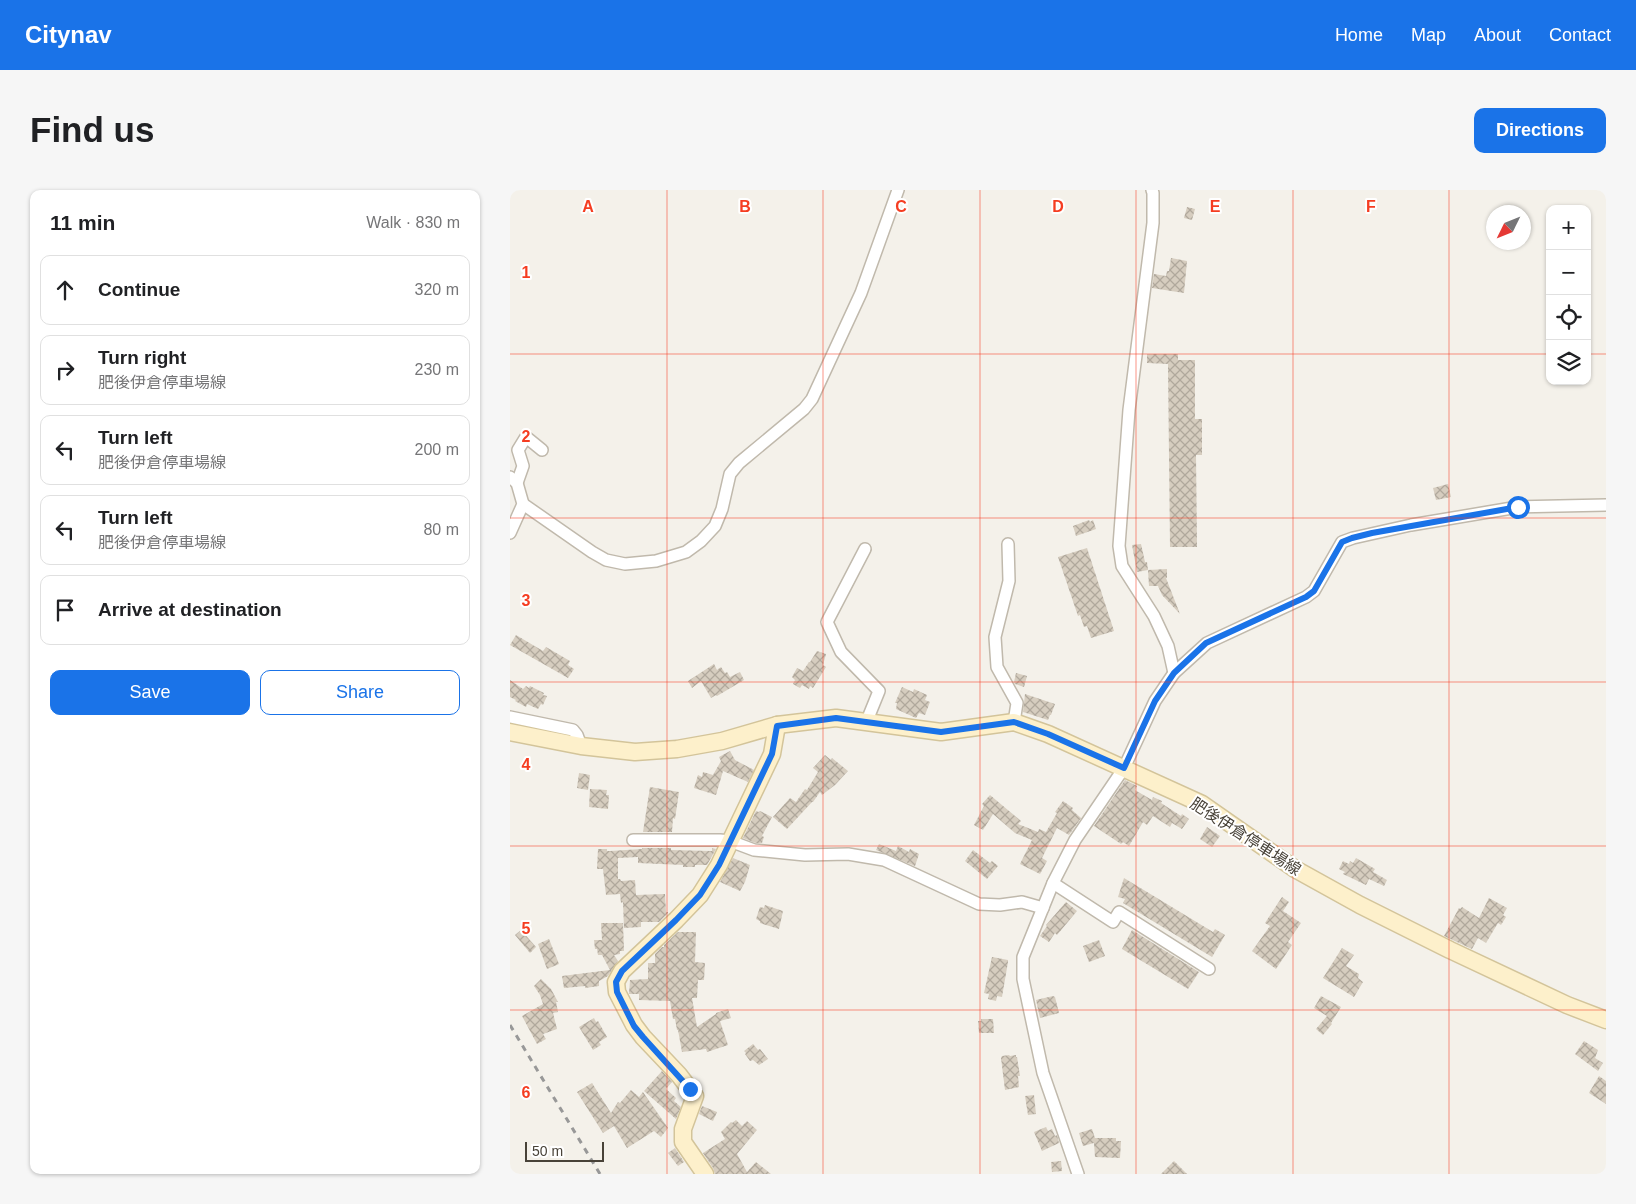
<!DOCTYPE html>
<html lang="en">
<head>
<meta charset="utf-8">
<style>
	body { margin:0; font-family:Helvetica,"Noto Sans JP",sans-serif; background:#f6f6f6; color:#202124 }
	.controls { position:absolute; right:15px; top:15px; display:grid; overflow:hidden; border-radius:10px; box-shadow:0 1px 4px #0004 }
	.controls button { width:45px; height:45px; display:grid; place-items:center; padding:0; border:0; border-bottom:1px solid #e0e0e0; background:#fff; color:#202124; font:25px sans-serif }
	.compass { position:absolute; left:976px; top:15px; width:45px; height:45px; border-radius:50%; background:#fff; box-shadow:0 1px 4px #0004; rotate:227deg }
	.scale { position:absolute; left:15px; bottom:12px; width:79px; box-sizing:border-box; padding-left:5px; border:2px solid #484238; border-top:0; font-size:14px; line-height:18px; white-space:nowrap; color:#484238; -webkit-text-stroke:4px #fff; paint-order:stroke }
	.stop { position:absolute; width:15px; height:15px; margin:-11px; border:4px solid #1a73e8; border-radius:50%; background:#fff }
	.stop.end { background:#1a73e8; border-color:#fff; box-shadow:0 1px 5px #0008 }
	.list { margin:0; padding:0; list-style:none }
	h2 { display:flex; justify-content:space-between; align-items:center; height:65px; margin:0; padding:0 20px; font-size:21px }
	h2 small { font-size:16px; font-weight:400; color:#757577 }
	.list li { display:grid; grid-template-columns:32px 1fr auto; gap:15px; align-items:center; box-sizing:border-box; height:70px; margin:0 10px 10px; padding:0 10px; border:1px solid #e0e0e0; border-radius:10px }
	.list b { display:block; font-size:19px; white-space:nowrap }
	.list p { margin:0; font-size:16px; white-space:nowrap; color:#757577 }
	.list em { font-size:16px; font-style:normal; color:#757577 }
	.actions { display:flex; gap:10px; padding:15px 20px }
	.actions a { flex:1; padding:11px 0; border:1px solid #1a73e8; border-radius:10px; text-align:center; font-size:18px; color:#1a73e8 }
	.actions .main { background:#1a73e8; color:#fff }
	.icon { flex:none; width:28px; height:28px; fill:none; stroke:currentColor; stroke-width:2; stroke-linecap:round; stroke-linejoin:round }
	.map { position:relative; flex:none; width:1096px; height:984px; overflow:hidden; border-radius:10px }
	header { display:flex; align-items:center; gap:30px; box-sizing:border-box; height:70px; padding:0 25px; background:#1a73e8; color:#fff }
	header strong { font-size:24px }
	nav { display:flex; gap:28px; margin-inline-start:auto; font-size:18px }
	.intro { display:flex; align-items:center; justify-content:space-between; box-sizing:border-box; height:120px; padding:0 30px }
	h1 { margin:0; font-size:35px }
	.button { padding:12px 22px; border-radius:10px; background:#1a73e8; color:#fff; font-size:18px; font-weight:700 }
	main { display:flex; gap:30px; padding:0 30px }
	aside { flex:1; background:#fff; border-radius:10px; box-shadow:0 1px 4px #0004 }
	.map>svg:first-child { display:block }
	.building { fill:url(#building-cross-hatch) }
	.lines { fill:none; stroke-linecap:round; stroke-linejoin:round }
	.minor-casing { stroke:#c0b9ac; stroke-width:14 }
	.secondary-casing { stroke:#d3c49a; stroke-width:19 }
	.minor { stroke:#fff; stroke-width:11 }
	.secondary { stroke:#fdf0cb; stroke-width:16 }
	.rail { stroke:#989898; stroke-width:3; stroke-dasharray:6 6; stroke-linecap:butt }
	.route { stroke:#1a73e8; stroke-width:6 }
	.grid { fill:none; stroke:#f53d21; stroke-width:1; stroke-opacity:0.55 }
	.labels { text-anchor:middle; stroke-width:4; stroke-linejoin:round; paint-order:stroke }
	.street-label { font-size:16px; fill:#484238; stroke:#fff }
	.grid-label { font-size:16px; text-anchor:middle; font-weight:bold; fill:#f53d21; stroke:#fff; stroke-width:4; stroke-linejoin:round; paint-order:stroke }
</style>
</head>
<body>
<header>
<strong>Citynav</strong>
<nav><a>Home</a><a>Map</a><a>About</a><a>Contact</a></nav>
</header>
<div class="intro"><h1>Find us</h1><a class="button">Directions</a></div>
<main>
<aside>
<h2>11 min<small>Walk · 830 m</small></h2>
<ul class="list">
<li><svg class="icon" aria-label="ahead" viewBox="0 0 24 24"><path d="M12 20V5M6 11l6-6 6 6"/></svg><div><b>Continue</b></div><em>320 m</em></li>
<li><svg class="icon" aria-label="right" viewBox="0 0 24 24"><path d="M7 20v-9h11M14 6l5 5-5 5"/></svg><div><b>Turn right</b><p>肥後伊倉停車場線</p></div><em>230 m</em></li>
<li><svg class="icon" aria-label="left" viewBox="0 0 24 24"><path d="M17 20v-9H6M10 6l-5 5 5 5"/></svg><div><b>Turn left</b><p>肥後伊倉停車場線</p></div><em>200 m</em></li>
<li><svg class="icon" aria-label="left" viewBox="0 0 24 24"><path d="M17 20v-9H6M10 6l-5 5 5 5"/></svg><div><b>Turn left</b><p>肥後伊倉停車場線</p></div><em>80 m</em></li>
<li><svg class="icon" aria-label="arrive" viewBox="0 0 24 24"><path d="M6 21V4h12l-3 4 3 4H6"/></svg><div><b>Arrive at destination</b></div></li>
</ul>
<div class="actions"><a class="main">Save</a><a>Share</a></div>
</aside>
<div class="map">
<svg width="1096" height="984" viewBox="0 0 1096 984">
	<defs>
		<pattern id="building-cross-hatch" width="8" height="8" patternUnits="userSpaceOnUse" patternTransform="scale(1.25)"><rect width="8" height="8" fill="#d6cdbf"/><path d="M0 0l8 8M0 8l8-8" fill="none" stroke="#b0a89c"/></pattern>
	</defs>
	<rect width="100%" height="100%" fill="#f4f1ea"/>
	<g class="building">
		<polygon points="677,17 685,19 682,30 674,28"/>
		<polygon points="661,68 677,71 674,103 642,98 644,84 656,86 657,81 659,81"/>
		<polygon points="637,164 668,164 668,170 685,170 685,229 692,229 692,265 686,265 687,357 660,357 658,174 637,173"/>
		<polygon points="938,294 941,307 926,310 923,298"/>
		<polygon points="579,330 580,332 583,330 586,339 566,346 563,336"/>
		<polygon points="631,354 635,372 637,372 638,380 627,382 622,355"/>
		<polygon points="577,358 604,441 581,448 577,436 574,437 570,425 568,426 548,367"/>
		<polygon points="657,379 657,388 656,388 670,424 652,405 648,396 639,396 638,380"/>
		<polygon points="6,445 33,461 36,457 60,471 58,475 64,479 58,488 0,455"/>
		<polygon points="307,461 316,464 313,475 316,477 303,498 300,496 299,499 292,495 290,498 283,494 285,490 282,487 287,478 293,481 299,472 300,472"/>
		<polygon points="204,474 207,480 211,477 215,483 217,482 220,487 230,482 234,490 207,506 206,505 201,508 191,491 182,498 178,491"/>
		<polygon points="506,483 517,486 514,497 505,494 504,492"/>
		<polygon points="0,490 13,499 16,496 19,498 20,496 34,503 33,505 37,506 33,515 31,514 28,519 17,514 16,517 5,511 6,510 0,507"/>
		<polygon points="392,497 403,502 404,499 417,505 415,510 420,512 415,525 409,523 406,528 386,519 387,513 385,513"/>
		<polygon points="515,504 545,514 541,525 540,525 538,530 513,522"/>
		<polygon points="220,561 225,570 244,580 238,592 213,581 206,605 184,598 188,585 192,587 193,582 203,585 211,571 209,567"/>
		<polygon points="315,565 321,570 322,568 338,581 325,595 312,605 310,602 303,612 302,612 277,639 263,627 280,608 286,612 295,599 297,600 308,582 303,578"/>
		<polygon points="69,583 80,585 78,600 67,598"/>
		<polygon points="615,590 627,596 625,600 642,610 643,607 652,611 651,613 671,626 672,624 679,629 672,639 662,633 660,637 643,626 637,635 633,632 619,656 613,652 611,654 584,636"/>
		<polygon points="140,597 169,602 165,629 163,628 162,642 133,642"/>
		<polygon points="80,599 97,600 96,605 99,605 98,619 79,617"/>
		<polygon points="480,605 511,631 508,634 528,642 529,639 536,642 547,623 545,622 553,611 563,618 562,620 571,628 559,645 547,638 532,668 537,671 530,684 510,674 522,650 505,643 483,624 473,640 464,635 474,616 472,614"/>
		<polygon points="246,621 249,622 250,621 262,627 252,646 254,647 252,653 246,653 233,648"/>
		<polygon points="697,637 710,646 702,657 690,649"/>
		<polygon points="369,654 386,661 388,656 399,662 400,659 409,664 405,676 366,660"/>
		<polygon points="132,658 161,658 161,660 202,661 202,658 206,659 197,675 185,675 185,677 173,677 173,675 128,673 128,667 108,668 108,689 110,689 111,691 125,690 126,705 155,704 156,722 158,722 158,723 149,732 131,732 131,737 114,738 113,712 111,713 110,704 96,705 93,679 87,679 88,659 97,659 97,661 100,661 132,659"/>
		<polygon points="463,660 480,673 482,671 488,676 477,689 455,671"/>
		<polygon points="223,668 240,675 235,692 230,701 210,692"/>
		<polygon points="846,668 865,679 863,682 877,690 874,696 859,689 856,695 833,684 835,682 829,679 833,671 839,674 840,671 843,673"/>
		<polygon points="614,688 703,742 705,739 715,745 702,767 613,713 615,709 608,707"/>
		<polygon points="772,707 779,712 773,721 791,733 778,752 782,755 766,779 742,761 760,736 755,733"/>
		<polygon points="979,708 997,718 993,725 996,727 991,735 988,733 976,753 968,748 962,759 934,746 949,718 950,719 952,717 969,728"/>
		<polygon points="556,712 567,721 547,745 545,743 539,752 530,746 537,736 536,735"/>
		<polygon points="255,715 273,721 269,739 250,733 250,731 246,729 250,717 254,718"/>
		<polygon points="91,733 113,733 114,761 110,761 110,764 104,765 108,771 98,786 89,791 89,796 75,798 75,796 54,798 52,786 100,780 92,765 88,765 87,759 85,759 84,750 92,750"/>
		<polygon points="11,740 26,757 20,763 5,745"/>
		<polygon points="622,740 689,782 678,799 612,759"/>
		<polygon points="168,742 186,742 185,772 195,773 194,790 188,790 187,808 182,808 187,837 206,824 206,823 218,819 221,828 210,831 218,855 197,862 196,859 172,862 168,840 167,840 165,829 163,829 160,811 129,810 129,804 119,804 120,790 138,789 138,773 145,773 145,764 152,757 154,757 154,755"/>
		<polygon points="39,749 49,774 37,779 28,754"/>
		<polygon points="589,750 595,766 579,772 573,756"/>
		<polygon points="832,758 844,765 836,776 849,784 848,788 853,792 844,807 813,788"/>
		<polygon points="482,767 498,770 498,772 492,807 487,806 486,811 478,809 479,804 474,803"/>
		<polygon points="31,789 41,799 48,812 46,812 48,822 43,823 47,839 33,844 36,849 27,854 12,826 33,814 30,805 24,796"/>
		<polygon points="543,806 545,807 549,823 530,828 526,810"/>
		<polygon points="811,806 831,817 821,833 822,834 813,845 806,839 817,826 804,818"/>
		<polygon points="84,828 86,832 88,831 97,847 89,852 91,855 83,860 69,837"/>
		<polygon points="471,829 483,829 484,843 469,843 468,831 471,831"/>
		<polygon points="1074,851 1088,860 1085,868 1093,873 1088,881 1065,864"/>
		<polygon points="243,854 248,860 250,859 258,869 249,875 243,870 240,871 235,864 236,863 234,861"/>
		<polygon points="499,865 500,866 506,865 506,867 507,867 510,886 508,886 509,897 495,900 491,868 492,866"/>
		<polygon points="152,881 162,892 156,899 166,908 164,911 171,917 166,929 134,901"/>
		<polygon points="1089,886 1096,891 1096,914 1079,903"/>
		<polygon points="82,893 101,923 108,912 110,913 121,900 129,907 133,902 158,938 151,947 144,941 117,958 104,936 93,943 67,902"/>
		<polygon points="524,905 526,924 518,925 515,906"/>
		<polygon points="192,916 207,922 203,931 189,924"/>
		<polygon points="226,930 232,936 237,931 247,940 227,964 237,982 246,972 261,984 205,984 203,978 193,963 215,949 211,942 221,932 222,933"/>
		<polygon points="536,937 538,941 542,939 545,946 547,945 549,953 532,961 524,942"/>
		<polygon points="582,939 585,948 606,948 606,951 611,951 610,968 585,967 584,953 573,956 569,943"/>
		<polygon points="165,958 174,972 168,976 158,963"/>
		<polygon points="551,971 552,981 542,982 541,972"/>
		<polygon points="664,971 677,984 651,984"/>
	</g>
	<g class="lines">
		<defs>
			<g id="minor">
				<polyline points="642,0 643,3 643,33 619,220 609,356 612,376 644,426 658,456 664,483"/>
				<polyline points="0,287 7,293 13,314 0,343"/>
				<polyline points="7,293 13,276 8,260 16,247 32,260"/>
				<polyline points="13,314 82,362 96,370 115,374 146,371 176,362 191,351 205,336 212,319 220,284 229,273 294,219 302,209 351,103 388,0"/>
				<polyline points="498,354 499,391 485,447 487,477 507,513 504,532"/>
				<polyline points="355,359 317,432 331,462 369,501 356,533"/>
				<polyline points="0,527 63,540 67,545 71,556"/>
				<polyline points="123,650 210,650 220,651 244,660 295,665 338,664 374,670 469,714 490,715 512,712 533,718"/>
				<polyline points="543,693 603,732 609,722 699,779"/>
				<polyline points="568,984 533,883 513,789 513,767 543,693 565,650 614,578 645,511 664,483 697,453 796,407 804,401 832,352 843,348 901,335 1008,317 1096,315"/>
			</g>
			<g id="secondary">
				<polyline points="0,542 71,556 125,562 167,559 212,551 267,535 326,528 431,542 504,532 538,544 692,614 785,679 850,715 940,760 1057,815 1096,830"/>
				<polyline points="195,984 173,952 173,939 185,906 169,885 133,847 124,835 107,802 106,792 112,781 166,730 190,705 209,675 262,564 267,535"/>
			</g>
		</defs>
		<use href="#minor" class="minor-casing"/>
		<use href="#secondary" class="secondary-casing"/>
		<use href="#minor" class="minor"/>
		<use href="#secondary" class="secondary"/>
		<polyline class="rail" points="0,835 90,984"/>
	</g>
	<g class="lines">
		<polyline class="route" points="180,899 133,847 124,836 107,802 106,792 112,781 166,730 190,705 209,675 262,564 267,536 326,528 431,542 504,532 538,544 614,578 645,511 664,483 696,453 796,407 804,401 832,352 842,348 862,343 1008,317"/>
	</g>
	<path class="grid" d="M157 0V984M313 0V984M470 0V984M626 0V984M783 0V984M939 0V984M0 164H1040M1077 164H1096M0 328H1096M0 492H1096M0 656H1096M0 820H1096"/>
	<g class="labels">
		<g class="street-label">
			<text transform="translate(736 646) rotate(33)" y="6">肥後伊倉停車場線</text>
		</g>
	</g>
	<g class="grid-label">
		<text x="78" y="22">A</text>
		<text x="235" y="22">B</text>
		<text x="391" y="22">C</text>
		<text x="548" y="22">D</text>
		<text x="705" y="22">E</text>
		<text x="861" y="22">F</text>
		<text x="16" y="88">1</text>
		<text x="16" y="252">2</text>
		<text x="16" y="416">3</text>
		<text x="16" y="580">4</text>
		<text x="16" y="744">5</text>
		<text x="16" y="908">6</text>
	</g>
</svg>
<div class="controls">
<button>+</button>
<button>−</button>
<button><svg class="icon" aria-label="locate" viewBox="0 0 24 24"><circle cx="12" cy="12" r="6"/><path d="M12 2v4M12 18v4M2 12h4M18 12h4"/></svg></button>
<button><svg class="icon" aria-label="layers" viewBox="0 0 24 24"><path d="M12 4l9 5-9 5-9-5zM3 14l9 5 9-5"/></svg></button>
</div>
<svg class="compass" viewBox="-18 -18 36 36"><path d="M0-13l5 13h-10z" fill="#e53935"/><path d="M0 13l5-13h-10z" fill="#757577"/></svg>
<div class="scale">50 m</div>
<div class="stop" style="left:1008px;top:317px"></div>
<div class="stop end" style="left:180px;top:899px"></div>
</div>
</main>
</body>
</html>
